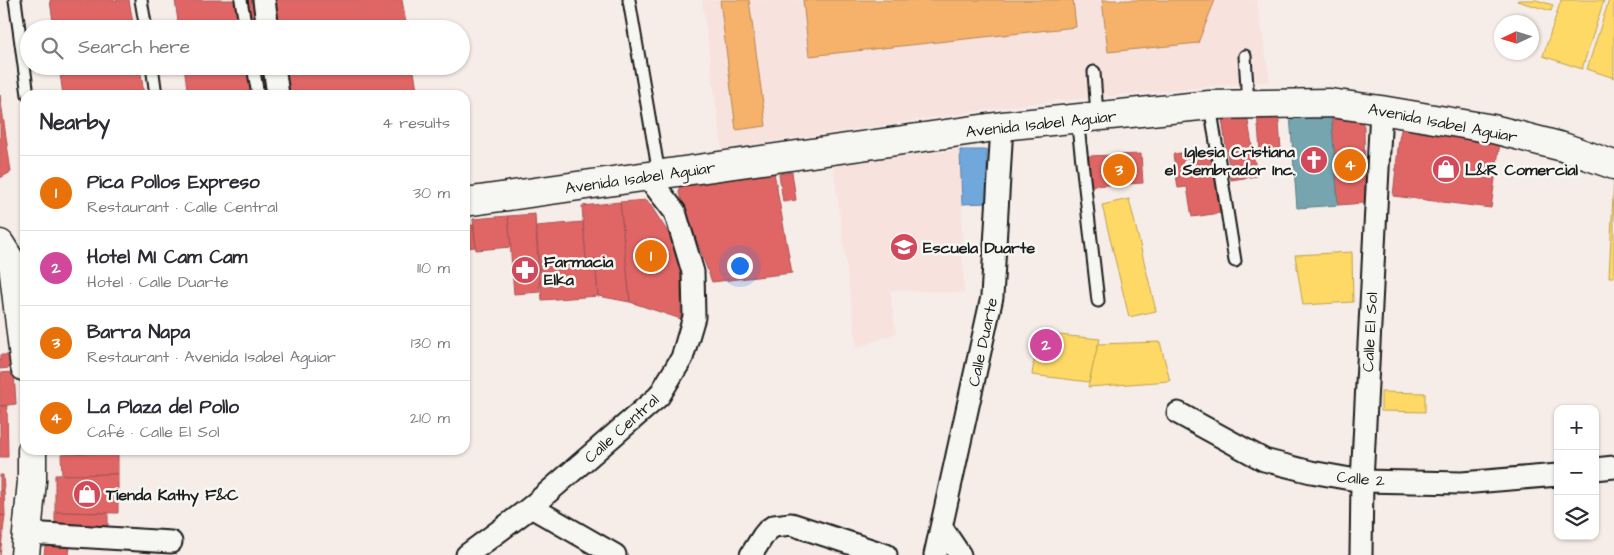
<!DOCTYPE html>
<html lang="en">
<head>
<meta charset="utf-8">
<style>
	body { margin:0; font-family:"Architects Daughter",sans-serif; background:#f7f7f7; color:#2b2b33 }
	.controls { position:absolute; right:15px; bottom:15px; display:grid; overflow:hidden; border-radius:10px; box-shadow:0 1px 4px #0004 }
	.controls button { width:45px; height:45px; display:grid; place-items:center; padding:0; border:0; border-bottom:1px solid #e1e1e2; background:#fff; color:#2b2b33; font:25px sans-serif }
	.compass { position:absolute; left:1494px; top:15px; width:45px; height:45px; border-radius:50%; background:#fff; box-shadow:0 1px 4px #0004; rotate:266deg }
	.you { position:absolute; left:739px; top:265px; width:18px; height:18px; margin:-12px; border:4px solid #fff; border-radius:50%; background:#1a73e8; box-shadow:0 0 0 8px #1a73e833 }
	.badge { display:grid; place-items:center; width:32px; height:32px; border-radius:50%; background:#ea580c; color:#fff; font-size:16px; font-weight:700 }
	.pin { position:absolute; translate:-50% -50%; border:2px solid #fff; box-shadow:0 1px 5px #0006 }
	.list { margin:0; padding:0; list-style:none }
	h2 { display:flex; justify-content:space-between; align-items:center; height:65px; margin:0; padding:0 20px; font-size:21px }
	h2 small { font-size:16px; font-weight:400; color:#7c7c81 }
	.list li { display:grid; grid-template-columns:32px 1fr auto; gap:15px; align-items:center; box-sizing:border-box; height:75px; padding:0 20px; border-top:1px solid #e1e1e2 }
	.list b { display:block; font-size:19px; white-space:nowrap }
	.list p { margin:0; font-size:16px; white-space:nowrap; color:#7c7c81 }
	.list em { font-size:16px; font-style:normal; color:#7c7c81 }
	.icon { flex:none; width:28px; height:28px; fill:none; stroke:currentColor; stroke-width:2; stroke-linecap:round; stroke-linejoin:round }
	.map { position:relative; flex:none; width:1614px; height:555px; overflow:hidden }
	.search { position:absolute; background:#fff; box-shadow:0 1px 4px #0004; left:20px; top:20px; width:450px; height:55px; display:flex; align-items:center; gap:12px; box-sizing:border-box; padding:0 18px; border-radius:28px; color:#7c7c81; font-size:19px }
	.panel { position:absolute; background:#fff; box-shadow:0 1px 4px #0004; left:20px; top:90px; width:450px; height:365px; border-radius:15px }
	.map>svg:first-child { display:block }
	.built { fill:#f7e2de }
	.homes { fill:#ffd966; stroke:#bba050 }
	.shops { fill:#e06666; stroke:#a55050 }
	.schools { fill:#6fa8dc; stroke:#567ea2 }
	.health { fill:#f6b26b; stroke:#b58553 }
	.public { fill:#76a5af; stroke:#5b7c83 }
	.lines { fill:none; stroke-linecap:round; stroke-linejoin:round }
	.lane-casing { stroke:#1c1c1c; stroke-width:15 }
	.street-casing { stroke:#1c1c1c; stroke-width:25 }
	.secondary-casing { stroke:#1c1c1c; stroke-width:31 }
	.lane { stroke:#f6f6f2; stroke-width:11 }
	.street { stroke:#f6f6f2; stroke-width:21 }
	.secondary { stroke:#f6f6f2; stroke-width:28 }
	.labels { text-anchor:middle; stroke-width:5; stroke-linejoin:round; paint-order:stroke }
	.street-label { font-size:16px; fill:#1c1c1c; stroke:#f6f6f2 }
	.poi-label { font-size:16px; font-weight:bold; fill:#1c1c1c; stroke:#f6f6f2; text-anchor:start }
</style>
</head>
<body>
<div class="map">
<svg width="1614" height="555" viewBox="0 0 1614 555">
	<rect width="100%" height="100%" fill="#f6ede9"/>
	<filter id="ink" filterUnits="userSpaceOnUse"><feTurbulence type="fractalNoise" baseFrequency=".02" numOctaves="2"/><feDisplacementMap in="SourceGraphic" scale="10" xChannelSelector="R" yChannelSelector="G"/><feConvolveMatrix kernelMatrix="1 2 1 2 8 2 1 2 1" color-interpolation-filters="sRGB"/></filter>
	<g filter="url(#ink)">
		<g class="built">
			<polygon points="702,0 1257,0 1270,81 1027,104 722,149"/>
			<polygon points="960,150 964,293 890,290 896,333 857,348 833,163"/>
		</g>
		<g class="homes">
			<polygon points="1518,0 1536,0 1553,5 1551,11 1517,1"/>
			<polygon points="1561,0 1604,0 1582,69 1543,56"/>
			<polygon points="1609,0 1614,0 1614,78 1587,69"/>
			<polygon points="1614,177 1614,277 1609,277"/>
			<polygon points="1129,199 1156,311 1129,317 1102,205"/>
			<polygon points="1352,252 1353,302 1303,305 1295,255"/>
			<polygon points="1038,333 1100,339 1089,382 1032,375"/>
			<polygon points="1160,342 1170,381 1088,387 1098,344"/>
			<polygon points="1381,392 1425,393 1425,412 1381,411"/>
		</g>
		<g class="shops">
			<polygon points="50,0 129,0 134,29 54,29"/>
			<polygon points="175,0 252,0 256,29 179,29"/>
			<polygon points="272,0 402,0 407,29 276,29"/>
			<polygon points="59,66 140,66 144,95 63,95"/>
			<polygon points="184,66 261,66 266,95 188,95"/>
			<polygon points="282,66 413,66 418,95 287,95"/>
			<polygon points="0,95 11,172 0,178"/>
			<polygon points="1278,110 1281,150 1260,151 1257,112"/>
			<polygon points="1331,112 1353,116 1361,121 1364,126 1365,203 1338,205"/>
			<polygon points="1247,115 1257,176 1231,180 1222,119"/>
			<polygon points="1407,125 1500,142 1491,208 1393,196 1399,139 1401,130"/>
			<polygon points="1211,149 1221,213 1192,217 1187,187 1178,188 1173,154"/>
			<polygon points="1141,154 1143,183 1090,186 1088,156"/>
			<polygon points="773,167 792,273 712,282 679,193 680,183"/>
			<polygon points="792,172 796,200 783,202 779,174"/>
			<polygon points="647,200 671,237 681,276 681,319 630,302 620,202"/>
			<polygon points="620,202 630,302 598,296 595,259 586,260 582,206"/>
			<polygon points="535,214 540,292 514,294 508,216"/>
			<polygon points="508,216 511,247 476,250 473,219"/>
			<polygon points="583,222 586,260 595,259 598,296 542,300 536,226"/>
			<polygon points="473,225 476,247 465,248 465,226"/>
			<polygon points="0,355 8,355 9,368 0,369"/>
			<polygon points="14,372 16,404 0,406 0,373"/>
			<polygon points="0,406 7,406 8,457 0,457"/>
			<polygon points="118,452 118,474 62,475 61,454"/>
			<polygon points="118,474 118,513 55,512 55,475"/>
			<polygon points="0,475 3,475 4,490 0,491"/>
			<polygon points="4,490 5,516 0,515 0,491"/>
			<polygon points="55,512 108,513 108,529 55,528"/>
			<polygon points="0,515 5,516 0,555"/>
			<polygon points="50,544 70,546 69,555 44,555 45,547"/>
		</g>
		<polygon class="schools" points="960,150 987,150 987,203 962,204"/>
		<g class="health">
			<polygon points="720,0 749,0 766,126 736,130"/>
			<polygon points="803,0 1073,0 1076,27 809,56"/>
			<polygon points="1102,0 1215,0 1198,43 1108,52"/>
		</g>
		<polygon class="public" points="1331,112 1338,205 1297,208 1290,115"/>
		<g class="lines">
			<defs>
				<g id="lane">
					<polyline points="15,0 28,95"/>
					<polyline points="141,0 146,29"/>
					<polyline points="241,0 246,29"/>
					<polyline points="629,0 659,174"/>
					<polyline points="1245,56 1248,104"/>
					<polyline points="152,66 156,95"/>
					<polyline points="253,66 258,95"/>
					<polyline points="1094,72 1097,115"/>
					<polyline points="1210,105 1235,261"/>
					<polyline points="1077,118 1098,301"/>
				</g>
				<g id="street">
					<polyline points="264,0 268,29"/>
					<polyline points="274,66 278,95"/>
					<polyline points="1178,413 1264,460 1311,472 1362,481 1462,483 1558,475"/>
					<polyline points="1595,469 1614,467"/>
					<polyline points="531,507 615,555"/>
					<polyline points="942,528 960,555"/>
					<polyline points="28,533 171,542"/>
					<polyline points="467,555 531,507 659,396 682,358 694,317 693,272 675,212 647,176"/>
					<polyline points="751,555 763,536 768,530 774,526 791,524 886,555"/>
					<polyline points="935,555 992,297 1002,126"/>
					<polyline points="1361,555 1362,481 1381,110"/>
				</g>
				<g id="secondary">
					<polyline points="465,202 1002,126 1210,105 1330,103 1381,110 1493,129 1563,147 1614,165"/>
					<polyline points="0,244 13,265 25,367"/>
					<polyline points="25,555 32,481 32,450"/>
				</g>
			</defs>
			<use href="#lane" class="lane-casing"/>
			<use href="#street" class="street-casing"/>
			<use href="#secondary" class="secondary-casing"/>
			<use href="#lane" class="lane"/>
			<use href="#street" class="street"/>
			<use href="#secondary" class="secondary"/>
		</g>
	</g>
	<defs>
		<symbol id="church-disc" viewBox="-11 -11 22 22"><circle r="9.5" fill="#d1495b" stroke="#f6f6f2"/><path d="M-1.2-6h2.4v3.5h3.3v2.4h-3.3V6h-2.4V-.1h-3.3v-2.4h3.3Z" fill="#fff"/></symbol>
		<symbol id="shop-disc" viewBox="-11 -11 22 22"><circle r="9.5" fill="#d1495b" stroke="#f6f6f2"/><path d="M-5-2.5h2.3a2.7 3.5 0 0 1 5.4 0H5L5.5 6h-11ZM-1.5-2.5h3a1.5 2.3 0 0 0-3 0Z" fill="#fff"/></symbol>
		<symbol id="school-disc" viewBox="-11 -11 22 22"><circle r="9.5" fill="#d1495b" stroke="#f6f6f2"/><path d="M0-5L7-2L0 1L-7-2ZM-4 1L0 2.5L4 1V4Q0 6-4 4Z" fill="#fff"/></symbol>
		<symbol id="pharmacy-disc" viewBox="-11 -11 22 22"><circle r="9.5" fill="#d1495b" stroke="#f6f6f2"/><path d="M-2-6h4v4h4v4h-4v4h-4v-4h-4v-4h4Z" fill="#fff"/></symbol>
	</defs>
	<g fill-rule="evenodd">
		<use href="#church-disc" x="1298" y="144" width="32" height="32"/>
		<use href="#shop-disc" x="1430" y="153" width="32" height="32"/>
		<use href="#school-disc" x="888" y="231" width="32" height="32"/>
		<use href="#pharmacy-disc" x="509" y="254" width="32" height="32"/>
		<use href="#shop-disc" x="71" y="478" width="32" height="32"/>
	</g>
	<g class="labels">
		<g class="street-label">
			<text transform="translate(1443 122) rotate(11)" y="6">Avenida Isabel Aguiar</text>
			<text transform="translate(1041 123) rotate(-6)" y="6">Avenida Isabel Aguiar</text>
			<text transform="translate(640 177) rotate(-8)" y="6">Avenida Isabel Aguiar</text>
			<text transform="translate(1369 332) rotate(-87)" y="6">Calle El Sol</text>
			<text transform="translate(982 342) rotate(-78)" y="6">Calle Duarte</text>
			<text transform="translate(621 428) rotate(-42)" y="6">Calle Central</text>
			<text transform="translate(1361 478) rotate(5)" y="6">Calle 2</text>
		</g>
		<g class="poi-label">
			<text x="1295" y="157" text-anchor="end">Iglesia Cristiana<tspan x="1295" dy="18">el Sembrador Inc.</tspan></text>
			<text x="1465" y="175">L&amp;R Comercial</text>
			<text x="923" y="253">Escuela Duarte</text>
			<text x="544" y="267">Farmacia<tspan x="544" dy="18">Elka</tspan></text>
			<text x="106" y="500">Tienda Kathy F&amp;C</text>
		</g>
	</g>
</svg>
<div class="controls">
<button>+</button>
<button>−</button>
<button><svg class="icon" aria-label="layers" viewBox="0 0 24 24"><path d="M12 4l9 5-9 5-9-5zM3 14l9 5 9-5"/></svg></button>
</div>
<svg class="compass" viewBox="-18 -18 36 36"><path d="M0-13l5 13h-10z" fill="#e53935"/><path d="M0 13l5-13h-10z" fill="#7c7c81"/></svg>
<div class="you"></div>
<div class="pin badge" style="left:651px;top:256px;background:#e8710a">1</div>
<div class="pin badge" style="left:1046px;top:345px;background:#d1479c">2</div>
<div class="pin badge" style="left:1119px;top:170px;background:#e8710a">3</div>
<div class="pin badge" style="left:1350px;top:165px;background:#e8710a">4</div>
<div class="search"><svg class="icon" aria-label="search" viewBox="0 0 24 24"><circle cx="10" cy="10" r="6"/><path d="M15 15l6 6"/></svg>Search here</div>
<section class="panel">
<h2>Nearby<small>4 results</small></h2>
<ul class="list">
<li><span class="badge" style="background:#e8710a">1</span><div><b>Pica Pollos Expreso</b><p>Restaurant · Calle Central</p></div><em>30 m</em></li>
<li><span class="badge" style="background:#d1479c">2</span><div><b>Hotel MI Cam Cam</b><p>Hotel · Calle Duarte</p></div><em>110 m</em></li>
<li><span class="badge" style="background:#e8710a">3</span><div><b>Barra Napa</b><p>Restaurant · Avenida Isabel Aguiar</p></div><em>130 m</em></li>
<li><span class="badge" style="background:#e8710a">4</span><div><b>La Plaza del Pollo</b><p>Café · Calle El Sol</p></div><em>210 m</em></li>
</ul>
</section>
</div>
</body>
</html>
